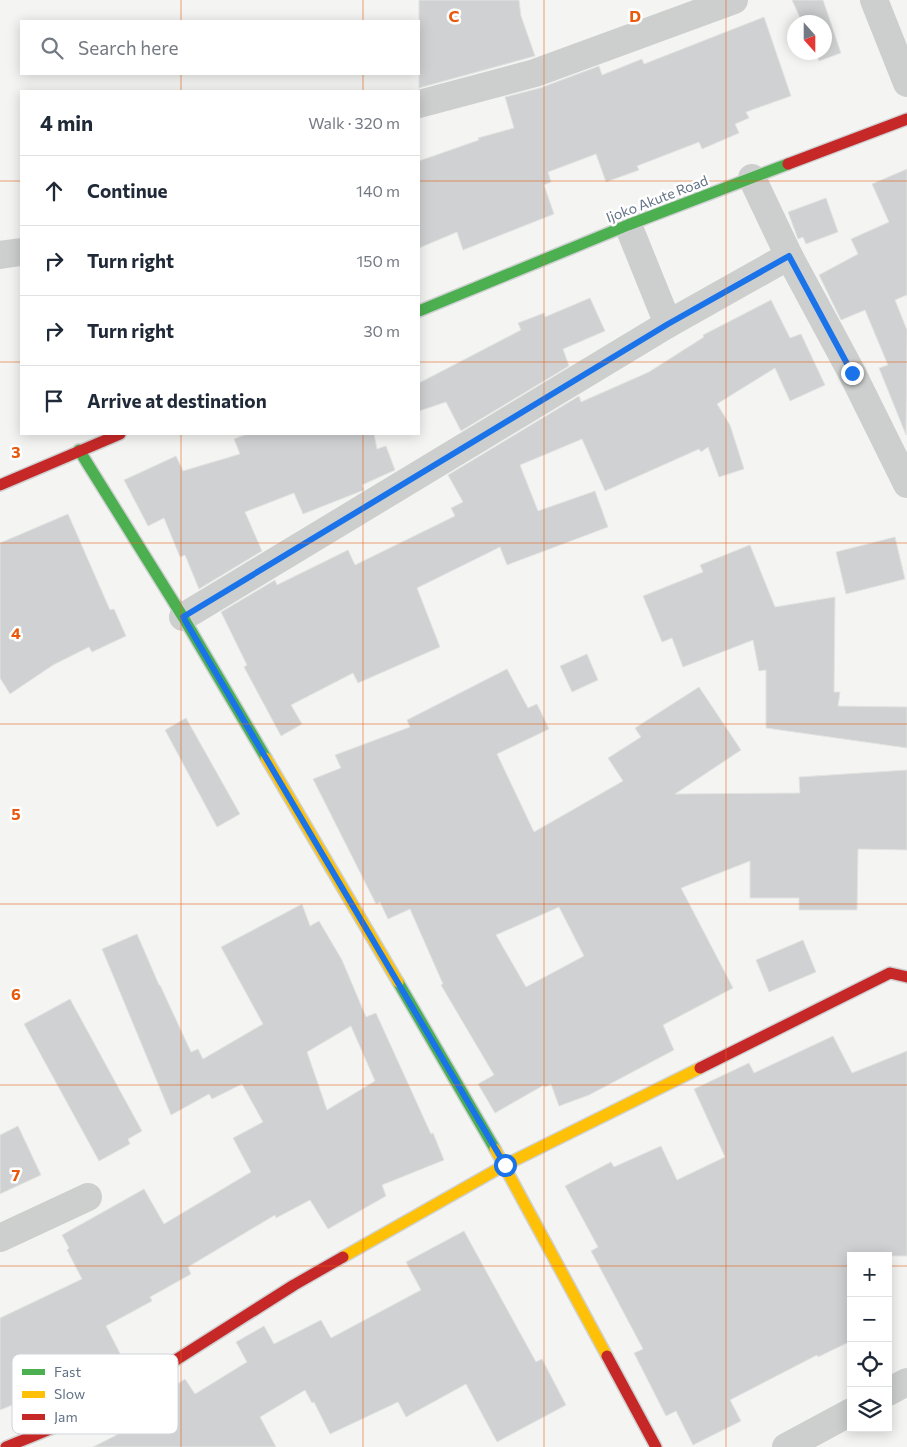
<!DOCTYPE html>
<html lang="en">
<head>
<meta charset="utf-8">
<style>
	body { margin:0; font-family:Commissioner,sans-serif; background:#f6f6f7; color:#1f2937 }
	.controls { position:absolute; right:15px; bottom:15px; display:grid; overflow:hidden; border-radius:0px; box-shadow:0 2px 12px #0003 }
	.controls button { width:45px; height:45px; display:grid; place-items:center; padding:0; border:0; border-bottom:1px solid #e0e1e3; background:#fff; color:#1f2937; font:25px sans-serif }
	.compass { position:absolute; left:787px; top:15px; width:45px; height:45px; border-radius:50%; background:#fff; box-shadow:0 2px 12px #0003; rotate:159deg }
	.stop { position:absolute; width:15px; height:15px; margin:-11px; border:4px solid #1a73e8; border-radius:50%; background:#fff }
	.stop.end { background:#1a73e8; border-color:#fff; box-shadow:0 1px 5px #0008 }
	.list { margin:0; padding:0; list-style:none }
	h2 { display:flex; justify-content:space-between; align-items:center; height:65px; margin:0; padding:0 20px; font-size:21px }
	h2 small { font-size:16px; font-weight:400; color:#747a83 }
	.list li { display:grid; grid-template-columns:32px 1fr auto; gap:15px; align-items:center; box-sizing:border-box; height:70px; padding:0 20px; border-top:1px solid #e0e1e3 }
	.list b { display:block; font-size:19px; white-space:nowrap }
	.list em { font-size:16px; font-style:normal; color:#747a83 }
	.icon { flex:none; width:28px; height:28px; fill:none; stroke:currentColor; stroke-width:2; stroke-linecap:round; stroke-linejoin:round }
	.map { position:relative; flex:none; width:907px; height:1447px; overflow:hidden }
	.search { position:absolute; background:#fff; box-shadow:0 2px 12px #0003; left:20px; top:20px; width:400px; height:55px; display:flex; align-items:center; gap:12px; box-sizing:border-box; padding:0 18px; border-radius:0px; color:#747a83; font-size:19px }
	.panel { position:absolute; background:#fff; box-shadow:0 2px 12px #0003; left:20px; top:90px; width:400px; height:345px; border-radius:0px }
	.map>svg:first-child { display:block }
	.building { fill:#d0d1d2; stroke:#e3e3e2; fill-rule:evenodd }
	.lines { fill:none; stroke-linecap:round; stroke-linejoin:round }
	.fast-casing { stroke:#cfd1d2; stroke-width:14 }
	.slow-casing { stroke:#cfd1d2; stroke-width:14 }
	.jam-casing { stroke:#cfd1d2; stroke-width:14 }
	.street { stroke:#cdcfcf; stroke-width:28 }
	.fast { stroke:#4caf50; stroke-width:11 }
	.slow { stroke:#ffc107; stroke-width:11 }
	.jam { stroke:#c62828; stroke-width:11 }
	.route { stroke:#1a73e8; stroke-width:6 }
	.grid { fill:none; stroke:#e8590c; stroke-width:1; stroke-opacity:0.55 }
	.labels { text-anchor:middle; stroke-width:5; stroke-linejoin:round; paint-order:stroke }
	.street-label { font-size:14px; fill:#617285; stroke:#fff }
	.key { fill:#fff; stroke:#d0d5da; stroke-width:1 }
	.key-label { font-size:14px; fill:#617285 }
	.grid-label { font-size:16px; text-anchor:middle; font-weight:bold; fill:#e8590c; stroke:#fff; stroke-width:5; stroke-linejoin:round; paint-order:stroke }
</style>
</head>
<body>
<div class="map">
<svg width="907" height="1447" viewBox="0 0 907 1447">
	<rect width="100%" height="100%" fill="#f4f4f2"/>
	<g class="building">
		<polygon points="419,0 519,0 521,16 535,56 419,88"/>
		<polygon points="792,0 823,0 841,53 819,61 815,52 824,52 824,22 802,22"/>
		<polygon points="764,17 791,96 746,112 749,118 735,124 739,133 702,149 699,142 637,166 639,170 606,182 596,154 548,172 551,182 544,185 554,214 463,250 457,232 419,248 419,161 479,140 478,138 514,128 505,97 540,88 599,66 602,75 642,59 644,64"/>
		<polygon points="907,169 907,295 895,300 907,330 906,435 879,368 888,365 865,310 841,320 819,275 858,254 851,239 889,222 872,184"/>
		<polygon points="826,198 838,232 806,244 803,237 798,239 788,212"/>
		<polygon points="590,298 605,331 563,349 569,366 461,431 446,402 419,411 419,383 521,330 518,323 544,313 545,317"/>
		<polygon points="771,300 790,338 801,334 825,385 790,401 775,368 717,404 730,425 744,469 719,477 708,447 701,452 699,449 605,491 582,439 520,465 538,511 595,491 608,527 507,565 500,547 417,588 440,647 358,683 353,673 291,705 302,724 281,736 244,667 247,665 221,612 275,580 277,585 348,550 355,565 455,516 451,508 463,502 448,475 579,396 581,402 649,372 704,337 703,335"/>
		<polygon points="247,434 374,434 377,449 386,446 395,470 362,485 364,490 303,514 294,493 245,512 262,551 199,589 185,555 180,557 164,518 148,526 124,480 176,456 183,471 240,454 234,439"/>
		<polygon points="68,514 110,610 114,609 126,636 92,652 89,647 53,665 10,694 0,678 0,543"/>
		<polygon points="895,537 905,579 846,594 836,552"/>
		<polygon points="750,545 775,607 835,597 834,692 840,692 838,706 907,707 907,748 766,728 766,670 759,671 753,640 683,667 672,638 662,642 643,596 703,572 700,565"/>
		<polygon points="587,654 598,680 572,692 560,666"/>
		<path d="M507 669 528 708 537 704 549 729 497 754 534 832 623 781 608 758 641 737 635 728 699 687 741 750 675 794 800 793 799 777 907 770V850L858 849 857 910H799V898H750V861L681 888 733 988 663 1025 674 1050 589 1095 559 1106 551 1084 545 1087 544 1085 495 1113 478 1084 494 1075 441 985 443 984 410 909 388 919 380 902 376 904 313 779 341 768 335 755 410 727 407 720ZM559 907 584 956 526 987 496 935Z"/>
		<polygon points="186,718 240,814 217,827 165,730"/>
		<path d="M302 904 310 926 319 921 342 960 366 1017 376 1013 431 1134 433 1133 444 1160 382 1185 386 1196 328 1229 310 1200 276 1218 275 1215 188 1267 191 1274 150 1297 152 1301 106 1326 129 1371 76 1400 35 1417 27 1399 0 1410V1318L82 1279 67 1250 69 1248 62 1235 144 1189 164 1224 251 1172 233 1138 263 1122 242 1084 212 1099 209 1094 171 1115 102 949 137 934 159 985H160L191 1052 198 1049 203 1059 263 1024 221 947ZM351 1026 375 1081 327 1110 307 1052Z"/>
		<polygon points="803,940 816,972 769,992 756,960"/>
		<polygon points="70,999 142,1131 128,1139 130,1144 99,1161 24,1024"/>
		<polygon points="833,1036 852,1073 907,1051 907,1256 851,1256 851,1341 818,1357 817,1355 730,1400 741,1421 693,1445 676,1411 666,1416 634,1353 643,1349 591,1251 598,1247 565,1186 611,1162 614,1167 661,1146 677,1180 725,1157 694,1089 749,1063 754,1073"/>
		<polygon points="18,1126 41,1175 0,1194 0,1135"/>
		<polygon points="464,1231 536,1362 542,1359 566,1405 497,1442 466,1384 406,1417 398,1402 330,1434 314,1402 312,1403 305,1390 260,1417 276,1447 93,1447 156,1415 148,1403 185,1379 195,1394 247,1362 236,1342 264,1326 274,1344 321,1320 331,1338 421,1290 406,1262"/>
	</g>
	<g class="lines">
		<defs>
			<g id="fast">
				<polyline points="419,311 628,225 788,164"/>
				<polyline points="79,450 183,617 266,758"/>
				<polyline points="398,982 495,1149"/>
			</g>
			<g id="slow">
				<polyline points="266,758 398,982"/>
				<polyline points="495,1149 607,1356"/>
				<polyline points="343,1257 505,1165 700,1068"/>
			</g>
			<g id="jam">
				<polyline points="788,164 907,119"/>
				<polyline points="0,485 120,434"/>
				<polyline points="700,1068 890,973 907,977"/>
				<polyline points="607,1356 656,1447"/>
				<polyline points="6,1447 70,1421 149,1377 294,1285 343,1257"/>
			</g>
		</defs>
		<use href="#fast" class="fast-casing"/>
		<use href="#slow" class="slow-casing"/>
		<use href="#jam" class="jam-casing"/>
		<g class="street">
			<polyline points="874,0 907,83"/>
			<polyline points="419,104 535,73 734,0"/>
			<polyline points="0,255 21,252"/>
			<polyline points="789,256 852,373 907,484"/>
			<polyline points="668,324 789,256 752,178"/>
			<polyline points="183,617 668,324 628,225"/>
			<polyline points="0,1238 88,1197"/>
			<polyline points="888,1392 907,1382"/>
			<polyline points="786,1447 851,1412"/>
		</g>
		<use href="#fast" class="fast"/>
		<use href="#slow" class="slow"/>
		<use href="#jam" class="jam"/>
	</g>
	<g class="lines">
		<polyline class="route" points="505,1165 183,617 668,324 789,256 852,373"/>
	</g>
	<path class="grid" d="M181 0V21M363 0V21M544 0V1447M726 0V1447M181 74V91M363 74V91M0 181H21M419 181H907M0 362H21M419 362H907M181 434V1447M363 434V1447M0 543H907M0 724H907M0 904H907M0 1085H907M0 1266H851M888 1266H907"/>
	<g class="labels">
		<g class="street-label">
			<text transform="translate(657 199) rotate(-21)" y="5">Ijoko Akute Road</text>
		</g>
	</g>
	<rect x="12" y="1354" width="166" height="80" rx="8" class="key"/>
	<rect x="22" y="1369" width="23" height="6" fill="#4caf50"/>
	<rect x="22" y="1391" width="23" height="7" fill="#ffc107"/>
	<rect x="22" y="1414" width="23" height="6" fill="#c62828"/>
	<g class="key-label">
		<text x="54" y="1377">Fast</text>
		<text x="54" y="1399">Slow</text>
		<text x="54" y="1422">Jam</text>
	</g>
	<g class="grid-label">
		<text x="454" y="22">C</text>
		<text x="635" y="22">D</text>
		<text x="16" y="458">3</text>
		<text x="16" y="639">4</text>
		<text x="16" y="820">5</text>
		<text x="16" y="1000">6</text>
		<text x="16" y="1181">7</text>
	</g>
</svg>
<div class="controls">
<button>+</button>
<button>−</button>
<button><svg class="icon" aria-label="locate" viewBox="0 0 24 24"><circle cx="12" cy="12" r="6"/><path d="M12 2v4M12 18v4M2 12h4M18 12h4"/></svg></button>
<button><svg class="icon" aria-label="layers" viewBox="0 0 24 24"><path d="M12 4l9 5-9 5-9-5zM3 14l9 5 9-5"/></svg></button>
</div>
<svg class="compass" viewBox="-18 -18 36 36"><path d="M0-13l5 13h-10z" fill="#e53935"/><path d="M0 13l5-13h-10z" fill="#747a83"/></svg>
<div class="stop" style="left:505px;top:1165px"></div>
<div class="stop end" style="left:852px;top:373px"></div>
<div class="search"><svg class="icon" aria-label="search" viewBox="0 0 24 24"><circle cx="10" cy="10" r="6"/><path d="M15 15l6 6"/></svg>Search here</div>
<section class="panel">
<h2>4 min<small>Walk · 320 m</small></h2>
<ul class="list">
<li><svg class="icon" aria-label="ahead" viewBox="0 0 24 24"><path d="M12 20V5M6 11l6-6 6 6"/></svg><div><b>Continue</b></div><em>140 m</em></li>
<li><svg class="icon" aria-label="right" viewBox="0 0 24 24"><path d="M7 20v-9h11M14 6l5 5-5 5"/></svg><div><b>Turn right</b></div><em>150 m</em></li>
<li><svg class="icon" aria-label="right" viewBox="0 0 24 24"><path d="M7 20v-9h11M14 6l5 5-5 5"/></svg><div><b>Turn right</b></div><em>30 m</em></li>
<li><svg class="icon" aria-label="arrive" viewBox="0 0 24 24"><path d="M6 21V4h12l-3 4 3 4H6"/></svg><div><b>Arrive at destination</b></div></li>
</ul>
</section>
</div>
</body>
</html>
